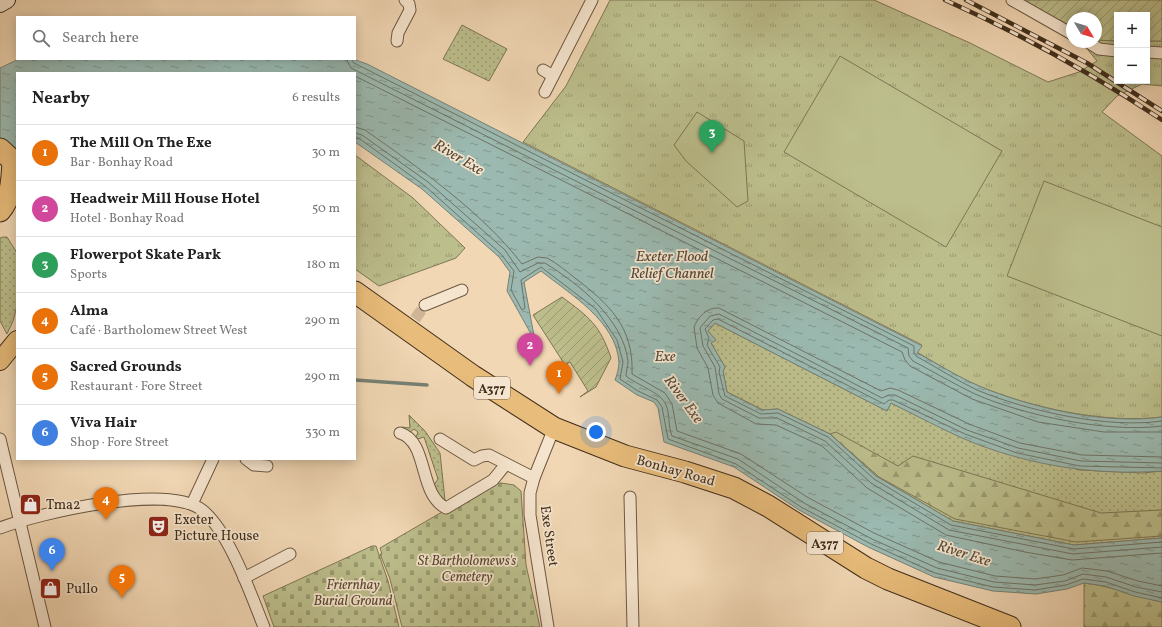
<!DOCTYPE html>
<html lang="en">
<head>
<meta charset="utf-8">
<style>
	body { margin:0; font-family:Vollkorn,serif; background:#f2f2f2; color:#222 }
	.controls { position:absolute; right:12px; top:12px; display:grid; overflow:hidden; border-radius:0px; box-shadow:0 2px 10px #0003 }
	.controls button { width:36px; height:36px; display:grid; place-items:center; padding:0; border:0; border-bottom:1px solid #e0e0e0; background:#fff; color:#222; font:20px sans-serif }
	.compass { position:absolute; left:1066px; top:12px; width:36px; height:36px; border-radius:50%; background:#fff; box-shadow:0 2px 10px #0003; rotate:128deg }
	.you { position:absolute; left:596px; top:432px; width:14px; height:14px; margin:-10px; border:3px solid #fff; border-radius:50%; background:#1a73e8; box-shadow:0 0 0 6px #1a73e833 }
	.badge { display:grid; place-items:center; width:26px; height:26px; border-radius:50%; background:#ea580c; color:#fff; font-size:13px; font-weight:700 }
	.pin { position:absolute; translate:-50% -33px; filter:drop-shadow(0 1px 2px #0008) }
	.pin::after { content:''; position:absolute; top:21px; width:14px; height:12px; background:inherit; clip-path:polygon(0 0,100% 0,50% 100%) }
	.list { margin:0; padding:0; list-style:none }
	h2 { display:flex; justify-content:space-between; align-items:center; height:52px; margin:0; padding:0 16px; font-size:17px }
	h2 small { font-size:13px; font-weight:400; color:#767676 }
	.list li { display:grid; grid-template-columns:26px 1fr auto; gap:12px; align-items:center; box-sizing:border-box; height:56px; padding:0 16px; border-top:1px solid #e0e0e0 }
	.list b { display:block; font-size:15px; white-space:nowrap }
	.list p { margin:0; font-size:13px; white-space:nowrap; color:#767676 }
	.list em { font-size:13px; font-style:normal; color:#767676 }
	.icon { flex:none; width:22px; height:22px; fill:none; stroke:currentColor; stroke-width:2; stroke-linecap:round; stroke-linejoin:round }
	.map { position:relative; flex:none; width:1162px; height:627px; overflow:hidden }
	.search { position:absolute; background:#fff; box-shadow:0 2px 10px #0003; left:16px; top:16px; width:340px; height:44px; display:flex; align-items:center; gap:10px; box-sizing:border-box; padding:0 14px; border-radius:0px; color:#767676; font-size:15px }
	.panel { position:absolute; background:#fff; box-shadow:0 2px 10px #0003; left:16px; top:72px; width:340px; height:388px; border-radius:0px }
	.map>svg:first-child { display:block }
	.grass { fill:url(#grass-dots); stroke:#7e7654 }
	.forest { fill:url(#forest-firs); stroke:#7e7654 }
	.cemetery { fill:url(#cemetery-stones); stroke:#7e7654 }
	.park { fill:url(#park-tufts); stroke:#7e7654 }
	.garden { fill:url(#garden-furrows); stroke:#7e7654 }
	.pitch { fill:#bcbe8c; stroke:#7e7654 }
	.water { fill:url(#water-ripples); stroke:#778175 }
	.lines { fill:none; stroke-linecap:round; stroke-linejoin:round }
	.shore { stroke:#6e7366; stroke-width:1 }
	.stream { stroke:#778175; stroke-width:3.5 }
	.street-tunnel { stroke:#ceb596; stroke-width:11; stroke-dasharray:11 5.5; stroke-linecap:butt }
	.street-casing { stroke:#6c5842; stroke-width:13 }
	.secondary-casing { stroke:#402d1c; stroke-width:18 }
	.primary-casing { stroke:#402d1c; stroke-width:20 }
	.highway-casing { stroke:#402d1c; stroke-width:23 }
	.street { stroke:#f6e5ce; stroke-width:11 }
	.secondary { stroke:#f6e5ce; stroke-width:16 }
	.primary { stroke:#e8bc7a; stroke-width:18 }
	.highway { stroke:#e8bc7a; stroke-width:21 }
	.rail-casing { stroke:#402d1c; stroke-width:4.5 }
	.rail { stroke:#f6e5ce; stroke-width:3; stroke-dasharray:9; stroke-linecap:butt }
	.labels { text-anchor:middle; stroke-width:3.5; stroke-linejoin:round; paint-order:stroke }
	.shield { fill:#f6e5ce; stroke:#776451; stroke-width:1 }
	.shield-label { font-size:13px; font-weight:bold; fill:#402d1c }
	.street-label { font-size:14px; fill:#402d1c; stroke:#f6e5ce }
	.poi-label { font-size:14px; fill:#402d1c; stroke:#f6e5ce; text-anchor:start }
	.park-label { font-size:14px; font-style:italic; fill:#594a32; stroke:#f6e5ce }
	.water-label { font-size:15px; font-style:italic; fill:#52493a; stroke:#f6e5ce }
</style>
</head>
<body>
<div class="map">
<svg width="1162" height="627" viewBox="0 0 1162 627">
	<defs>
		<pattern id="grass-dots" width="8" height="8" patternUnits="userSpaceOnUse"><rect width="8" height="8" fill="#bcbe8c"/><path d="M2 2h.1M6 6h.1" fill="none" stroke="#9a9b72" stroke-width="1.8" stroke-linecap="round"/></pattern>
		<pattern id="forest-firs" width="22" height="20" patternUnits="userSpaceOnUse"><rect width="22" height="20" fill="#bcbe8c"/><path d="M5 1l3.5 6h-7zM16 11l3.5 6h-7z" fill="#9a9b72"/></pattern>
		<pattern id="cemetery-stones" width="16" height="16" patternUnits="userSpaceOnUse"><rect width="16" height="16" fill="#bcbe8c"/><path d="M2 7V4a2 2 0 0 1 4 0v3zM10 15v-3a2 2 0 0 1 4 0v3z" fill="#9a9b72"/></pattern>
		<pattern id="park-tufts" width="24" height="20" patternUnits="userSpaceOnUse"><rect width="24" height="20" fill="#bcbe8c"/><path d="M3 7l-1-3M5 7V3M7 7l1-3M15 17l-1-3M17 17v-4M19 17l1-3" fill="none" stroke="#9a9b72"/></pattern>
		<pattern id="garden-furrows" width="10" height="10" patternUnits="userSpaceOnUse"><rect width="10" height="10" fill="#bcbe8c"/><path d="M-1 1l2-2M0 10L10 0M9 11l2-2" fill="none" stroke="#9a9b72"/></pattern>
		<pattern id="water-ripples" width="26" height="14" patternUnits="userSpaceOnUse"><rect width="26" height="14" fill="#9bb9b0"/><path d="M2 4q2-2 4 0t4 0M15 11q2-2 4 0t4 0" fill="none" stroke="#80978e"/></pattern>
	</defs>
	<rect width="100%" height="100%" fill="#f1d7b4"/>
	<filter id="stains"><feTurbulence type="fractalNoise" baseFrequency=".005" numOctaves="4"/><feColorMatrix values="0 0 0 0 .2 0 0 0 0 .09 0 0 0 0 .02 0 0 0 .5 -.17"/></filter>
	<radialGradient id="worn" r=".72"><stop offset=".6" stop-color="#630" stop-opacity="0"/><stop offset="1" stop-color="#630" stop-opacity=".3"/></radialGradient>
	<g class="grass">
		<polygon points="462,25 507,49 489,81 443,59"/>
		<polygon points="3,237 7,237 17,253 17,306 13,321 7,334 0,321 0,238"/>
		<polygon points="715,323 887,411 891,403 963,438 1080,470 1143,473 1162,471 1162,538 1074,545 953,521 876,476 830,434 778,409 763,410 727,392 723,371 725,367 711,343 715,340 708,331"/>
		<polygon points="409,415 425,431 440,453 445,500 438,496 434,485 438,479 424,437 415,440 418,432 414,429 409,433 402,432 402,427 410,428"/>
	</g>
	<g class="forest">
		<polygon points="836,432 898,466 913,456 1101,513 1162,510 1162,536 1076,542 955,519 879,477 830,434"/>
		<path d="M1084 583C1111 586 1135 596 1162 602V627H1084Z"/>
	</g>
	<g class="cemetery">
		<polygon points="501,483 514,485 521,491 526,565 540,627 402,627 390,579 380,554 382,554 380,548 442,512 446,512 492,484"/>
		<polygon points="372,546 376,546 388,581 399,627 274,627 263,596"/>
	</g>
	<g class="park">
		<path d="M610 0H874L970 43 1048 82 1079 72 1097 61 1084 45 1096 42V40L1117 41V81H1147V41H1162V86L1142 84 1117 96 1102 112 1162 156V417C1106 424 1031 408 979 386 958 377 937 364 917 352L922 345 523 142 566 86Z"/>
		<polygon points="355,155 413,198 465,248 456,258 379,286 355,269"/>
	</g>
	<g class="garden">
		<polygon points="1020,0 1162,0 1162,41 1147,41 1147,15 1117,15 1117,41 1096,40 1096,18 1072,18 1072,28"/>
		<path d="M562 297C589 317 600 325 611 358L596 387 580 397 588 391 570 362 565 365 533 315Z"/>
	</g>
	<g class="pitch">
		<polygon points="840,56 1002,151 946,247 784,152"/>
		<polygon points="697,112 744,141 748,201 737,207 686,161 674,145"/>
		<polygon points="1044,181 1162,227 1162,336 1007,276"/>
	</g>
	<path class="water" d="M19 59H353L367 64 922 346 917 353C938 364 958 377 979 386 1031 408 1106 425 1162 417V471C1094 476 1025 465 962 438 938 427 915 415 891 403L887 411 715 323 708 331 716 340 711 343 725 367 723 371 727 392 762 410 778 409 830 434 876 476 953 521 1074 545 1162 538V602L1134 596 1105 586 1084 583 1067 589 1036 594 993 591 934 577 868 547 799 510 734 467 664 442 658 408 654 402 637 395 615 380C617 375 619 368 619 362 616 321 570 294 541 271L524 282 535 341 507 291 510 272 499 257 422 189 355 142V73H17V147L0 157V68Z"/>
	<g class="lines">
		<g class="shore">
			<path d="M346 59 351 68 908 348 909 356 913 361C934 372 954 384 975 394 1025 416 1108 433 1162 426"/>
			<path d="M351 59 354 63 914 346V353L916 356C936 367 956 380 977 390 1027 411 1108 429 1162 421"/>
			<polyline points="355,76 902,352 905,360 910,366 972,399 1038,422 1104,432 1162,432"/>
			<path d="M355 127 365 130C419 168 482 212 522 264L538 257 547 258C557 263 566 271 575 278 609 304 634 327 632 374L665 393 672 404 677 431 741 454 807 497 874 533 939 562 995 576 1035 579 1063 575 1082 568 1107 571 1138 581 1162 586"/>
			<path d="M355 133 362 135 428 182 505 250 520 272 538 263H545C579 284 623 319 628 361 628 366 626 371 626 376 637 385 662 393 666 405 670 415 668 426 672 436L738 459 804 503 872 539 937 568 994 582 1035 585 1065 581 1083 574 1106 577 1136 587 1162 592"/>
			<polyline points="355,138 360,139 425,186 501,254 514,271 511,290 522,310 525,308 521,280 541,267 596,309 617,340 623,362 620,379 638,391 657,400 662,407 668,439 736,464 801,507 869,543 935,573 993,587 1035,590 1066,585 1083,579 1106,582 1135,592 1162,598"/>
			<path d="M1162 457 1082 455 1020 443 969 424 898 390 890 388 881 391 719 308C707 307 698 317 694 327L697 348 708 368 713 395 718 403 756 424 776 425 822 446 867 488 946 535 1025 552 1072 560 1162 553"/>
			<polyline points="1162,463 1081,461 1018,448 967,430 895,395 889,395 882,398 719,314 710,316 700,328 703,346 715,367 719,394 722,399 759,418 777,418 825,441 871,483 949,530 1073,554 1162,547"/>
			<polyline points="1162,468 1080,466 1017,453 965,434 893,400 889,400 884,404 718,319 713,320 705,329 709,338 707,345 720,367 719,372 725,396 761,414 778,413 828,437 874,479 951,525 1074,549 1162,542"/>
		</g>
		<polyline class="stream" points="355,380 427,385"/>
		<polyline class="street-tunnel" points="415,319 425,305"/>
		<defs>
			<g id="street">
				<polyline points="1012,0 1072,34"/>
				<polyline points="397,41 398,33 410,10 409,4 405,0"/>
				<polyline points="1088,42 1099,49 1117,51"/>
				<polyline points="1147,52 1162,53"/>
				<polyline points="543,70 553,76"/>
				<polyline points="545,92 592,0"/>
				<polyline points="425,305 462,290"/>
				<path d="M400 433C429 442 418 494 446 508L493 480 506 464"/>
				<polyline points="0,439 45,627"/>
				<polyline points="440,439 474,460 482,456 489,455 534,478"/>
				<polyline points="246,459 254,465 267,466"/>
				<polyline points="630,497 633,627"/>
				<polyline points="192,504 213,459"/>
				<path d="M0 528C40 513 166 483 202 510 229 531 251 595 264 627"/>
				<polyline points="244,578 290,554"/>
				<polyline points="548,627 530,515 530,493 534,478 554,428"/>
			</g>
			<polyline id="secondary" points="0,4 7,0"/>
			<polyline id="primary" points="0,361 17,340"/>
			<g id="highway">
				<polyline points="0,149 13,161 17,169"/>
				<path d="M0 211C12 197 12 178 13 161"/>
				<polyline points="355,292 473,376 554,428 625,456 685,472 734,488 768,506 866,568 888,579 1010,627"/>
			</g>
		</defs>
		<use href="#street" class="street-casing"/>
		<use href="#secondary" class="secondary-casing"/>
		<use href="#primary" class="primary-casing"/>
		<use href="#highway" class="highway-casing"/>
		<use href="#street" class="street"/>
		<use href="#secondary" class="secondary"/>
		<use href="#primary" class="primary"/>
		<use href="#highway" class="highway"/>
		<defs>
			<g id="rail">
				<path d="M945 0C1021 34 1093 74 1162 120"/>
				<polyline points="966,0 1087,63 1162,111"/>
			</g>
		</defs>
		<use href="#rail" class="rail-casing"/>
		<use href="#rail" class="rail"/>
	</g>
	<defs>
		<symbol id="shop-square" viewBox="-11 -11 22 22"><rect x="-9" y="-9" width="18" height="18" rx="4" fill="#8f2418" stroke="#f6e5ce"/><path d="M-5-2.5h2.3a2.7 3.5 0 0 1 5.4 0H5L5.5 6h-11ZM-1.5-2.5h3a1.5 2.3 0 0 0-3 0Z" fill="#fff"/></symbol>
		<symbol id="theatre-square" viewBox="-11 -11 22 22"><rect x="-9" y="-9" width="18" height="18" rx="4" fill="#8f2418" stroke="#f6e5ce"/><path d="M-5-5.5Q0-4 5-5.5V0Q5 5 0 6Q-5 5-5 0ZM-3.3-2.5H-1v1.5H-3.3ZM1-2.5H3.3v1.5H1ZM-2.8 1Q0 5.5 2.8 1Z" fill="#fff"/></symbol>
	</defs>
	<g fill-rule="evenodd">
		<use href="#shop-square" x="18" y="492" width="25" height="25"/>
		<use href="#theatre-square" x="146" y="514" width="25" height="25"/>
		<use href="#shop-square" x="38" y="576" width="25" height="25"/>
	</g>
	<g class="labels">
		<g class="shield">
			<rect x="474" y="377" width="36" height="22" rx="3"/>
			<rect x="807" y="532" width="36" height="22" rx="3"/>
		</g>
		<g class="shield-label">
			<text x="492" y="393">A377</text>
			<text x="825" y="548">A377</text>
		</g>
		<g class="street-label">
			<text transform="translate(676 470) rotate(16)" y="5">Bonhay Road</text>
			<text transform="translate(550 536) rotate(82)" y="5">Exe Street</text>
		</g>
		<g class="poi-label">
			<text x="46" y="509">Tma2</text>
			<text x="174" y="524">Exeter<tspan x="174" dy="16">Picture House</tspan></text>
			<text x="66" y="593">Pullo</text>
		</g>
		<g class="park-label">
			<text x="467" y="565">St Bartholomews's<tspan x="467" dy="16">Cemetery</tspan></text>
			<text x="353" y="589">Friernhay<tspan x="353" dy="16">Burial Ground</tspan></text>
		</g>
		<g class="water-label">
			<text transform="translate(459 157) rotate(31)" y="5">River Exe</text>
			<text x="672" y="261">Exeter Flood<tspan x="672" dy="17">Relief Channel</tspan></text>
			<text x="665" y="361">Exe</text>
			<text transform="translate(684 399) rotate(54)" y="5">River Exe</text>
			<text transform="translate(964 553) rotate(18)" y="5">River Exe</text>
		</g>
	</g>
	<rect width="100%" height="100%" filter="url(#stains)"/>
	<rect width="100%" height="100%" fill="url(#worn)"/>
</svg>
<div class="controls">
<button>+</button>
<button>−</button>
</div>
<svg class="compass" viewBox="-18 -18 36 36"><path d="M0-13l5 13h-10z" fill="#e53935"/><path d="M0 13l5-13h-10z" fill="#767676"/></svg>
<div class="you"></div>
<div class="pin badge" style="left:559px;top:394px;background:#e8710a">1</div>
<div class="pin badge" style="left:530px;top:366px;background:#d1479c">2</div>
<div class="pin badge" style="left:712px;top:153px;background:#2e9e5b">3</div>
<div class="pin badge" style="left:106px;top:520px;background:#e8710a">4</div>
<div class="pin badge" style="left:122px;top:598px;background:#e8710a">5</div>
<div class="pin badge" style="left:52px;top:571px;background:#3f7fe0">6</div>
<div class="search"><svg class="icon" aria-label="search" viewBox="0 0 24 24"><circle cx="10" cy="10" r="6"/><path d="M15 15l6 6"/></svg>Search here</div>
<section class="panel">
<h2>Nearby<small>6 results</small></h2>
<ul class="list">
<li><span class="badge" style="background:#e8710a">1</span><div><b>The Mill On The Exe</b><p>Bar · Bonhay Road</p></div><em>30 m</em></li>
<li><span class="badge" style="background:#d1479c">2</span><div><b>Headweir Mill House Hotel</b><p>Hotel · Bonhay Road</p></div><em>50 m</em></li>
<li><span class="badge" style="background:#2e9e5b">3</span><div><b>Flowerpot Skate Park</b><p>Sports</p></div><em>180 m</em></li>
<li><span class="badge" style="background:#e8710a">4</span><div><b>Alma</b><p>Café · Bartholomew Street West</p></div><em>290 m</em></li>
<li><span class="badge" style="background:#e8710a">5</span><div><b>Sacred Grounds</b><p>Restaurant · Fore Street</p></div><em>290 m</em></li>
<li><span class="badge" style="background:#3f7fe0">6</span><div><b>Viva Hair</b><p>Shop · Fore Street</p></div><em>330 m</em></li>
</ul>
</section>
</div>
</body>
</html>
